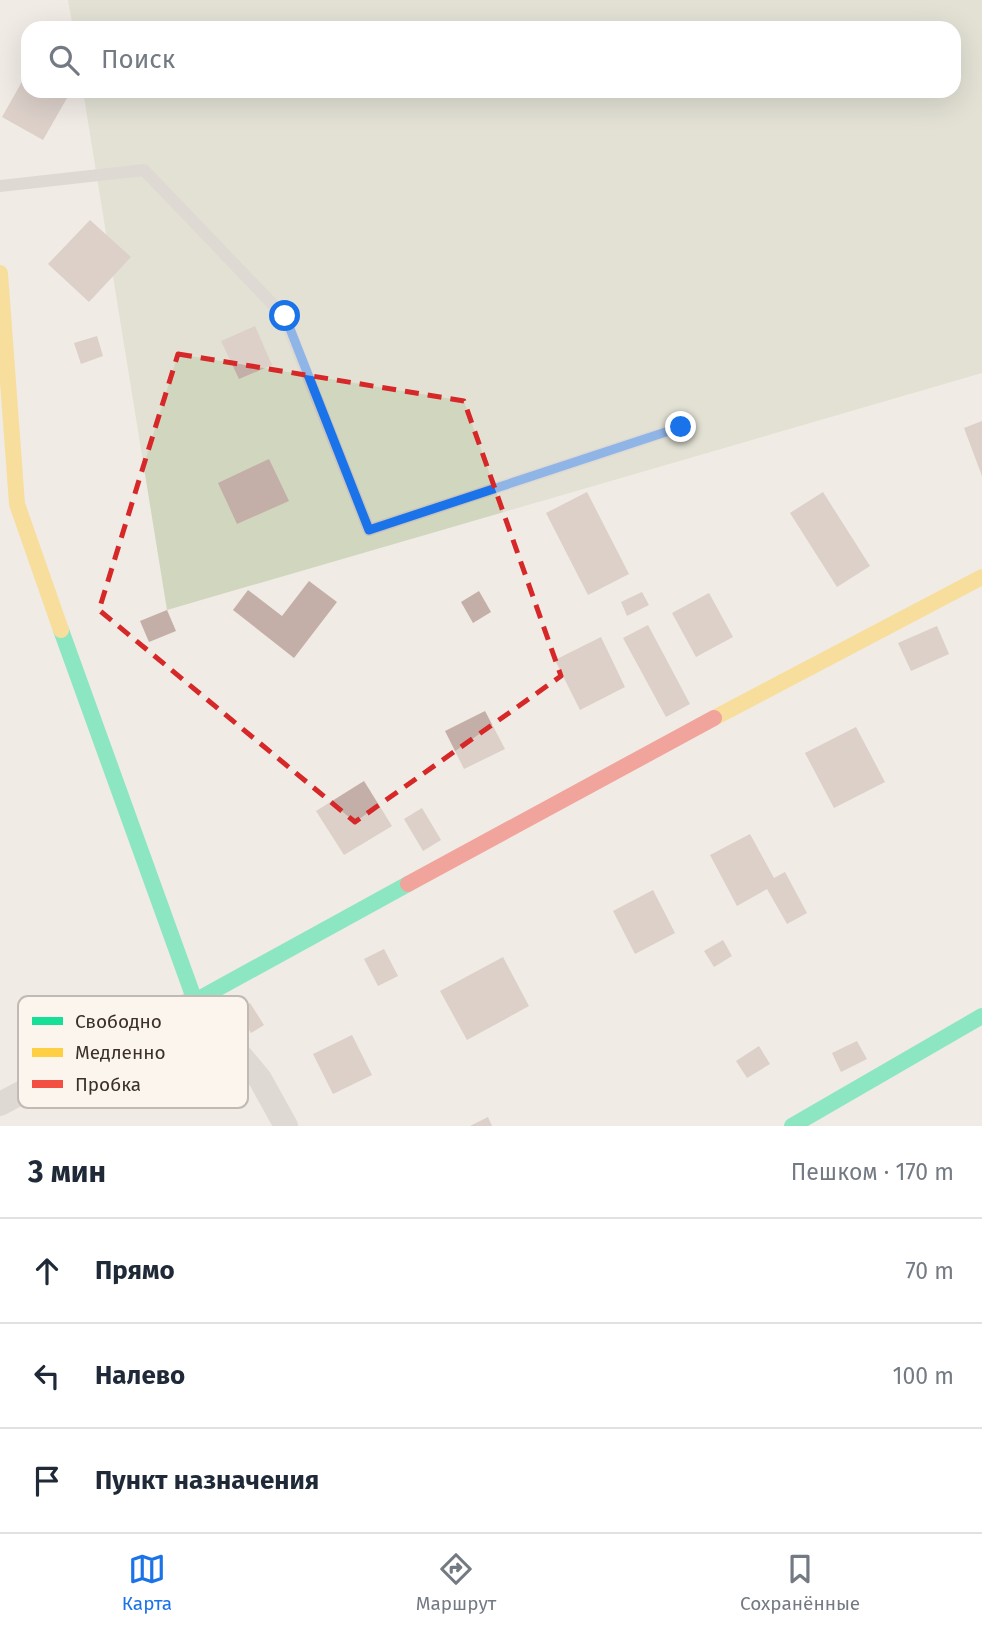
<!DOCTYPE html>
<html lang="ru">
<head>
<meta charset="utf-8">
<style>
	body { margin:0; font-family:"Fira Sans",sans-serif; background:#f6f6f7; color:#1f2937 }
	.stop { position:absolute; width:21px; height:21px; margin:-16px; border:5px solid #1a73e8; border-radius:50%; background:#fff }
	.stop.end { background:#1a73e8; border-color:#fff; box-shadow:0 2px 7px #0008 }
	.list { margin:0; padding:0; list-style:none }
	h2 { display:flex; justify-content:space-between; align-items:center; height:91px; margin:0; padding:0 28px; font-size:30px }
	h2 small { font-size:23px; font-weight:400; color:#747a83 }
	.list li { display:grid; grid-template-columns:46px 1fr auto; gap:21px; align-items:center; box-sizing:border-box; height:105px; padding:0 28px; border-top:2px solid #e0e1e3 }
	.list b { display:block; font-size:26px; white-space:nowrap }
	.list em { font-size:23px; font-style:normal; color:#747a83 }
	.icon { flex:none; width:38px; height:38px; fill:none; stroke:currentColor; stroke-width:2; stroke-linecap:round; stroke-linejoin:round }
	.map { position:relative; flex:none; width:982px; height:1126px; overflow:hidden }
	.search { position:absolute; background:#fff; box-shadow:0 7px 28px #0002; left:21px; right:21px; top:21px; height:77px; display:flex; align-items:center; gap:18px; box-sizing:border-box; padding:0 24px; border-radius:21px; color:#747a83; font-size:26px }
	.sheet { height:406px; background:#fff }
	nav { display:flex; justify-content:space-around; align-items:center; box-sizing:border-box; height:98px; border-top:2px solid #e0e1e3; background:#fff; font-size:19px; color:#747a83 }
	nav a { display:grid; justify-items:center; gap:4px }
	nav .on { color:#1a73e8 }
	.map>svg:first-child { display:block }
	.green { fill:#d1d6bf }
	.building { fill:#c3afa7 }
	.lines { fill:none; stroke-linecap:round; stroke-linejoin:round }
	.lane { stroke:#c9c3be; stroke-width:12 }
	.street { stroke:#c9c3be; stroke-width:24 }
	.fast { stroke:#16e098; stroke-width:16 }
	.slow { stroke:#ffcf43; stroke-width:16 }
	.jam { stroke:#f24e42; stroke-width:16 }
	.route { stroke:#1a73e8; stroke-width:9 }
	.marked { fill:none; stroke:#d62828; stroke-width:5; stroke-dasharray:14 9; stroke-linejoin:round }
	.key { fill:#fbf5ee; stroke:#c1bab4; stroke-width:2 }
	.key-label { font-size:19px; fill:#3b302b }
</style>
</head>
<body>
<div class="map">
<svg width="982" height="1126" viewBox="0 0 982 1126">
	<rect width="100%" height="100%" fill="#f0ebe5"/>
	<polygon class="green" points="68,0 982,0 982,373 167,610 83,91 954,91 954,28 73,28"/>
	<g class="building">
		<polygon points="28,71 28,91 71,91 43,140 2,117"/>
		<polygon points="90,220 131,257 89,302 48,264"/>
		<polygon points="255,326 272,365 239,379 221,341"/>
		<polygon points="97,336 103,356 81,364 74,343"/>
		<polygon points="982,421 982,476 964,428"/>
		<polygon points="269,459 289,501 237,524 218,483"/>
		<polygon points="587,492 629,574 588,595 546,513"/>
		<polygon points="823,492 870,566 837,587 790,513"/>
		<polygon points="309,581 337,602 294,658 233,610 248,590 282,616"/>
		<polygon points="479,591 491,612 473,623 461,602"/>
		<polygon points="642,592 649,605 627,616 621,602"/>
		<polygon points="709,593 733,637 696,657 672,613"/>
		<polygon points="167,610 176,631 149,642 140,621"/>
		<polygon points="648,625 690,704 666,717 623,638"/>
		<polygon points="937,626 949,654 911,671 898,643"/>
		<polygon points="601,637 625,687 580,710 555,660"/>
		<polygon points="485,711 505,749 464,769 445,731"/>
		<polygon points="856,727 885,782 834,808 805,753"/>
		<polygon points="364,781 392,826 344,855 316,811"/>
		<polygon points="422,808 441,840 423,851 404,819"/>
		<polygon points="750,834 774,878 785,872 807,913 787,924 767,889 737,906 710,855"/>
		<polygon points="653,890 675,933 635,954 613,911"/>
		<polygon points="723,940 732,956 714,967 704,951"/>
		<polygon points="384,949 398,976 378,986 364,959"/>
		<polygon points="503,957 529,1006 467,1040 440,991"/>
		<polygon points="250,1003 264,1025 251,1033 237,1010"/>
		<polygon points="352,1035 372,1075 333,1094 313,1054"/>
		<polygon points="857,1041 867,1059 841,1072 832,1053"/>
		<polygon points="759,1046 770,1064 747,1078 736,1061"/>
		<polygon points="488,1117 492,1126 470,1126"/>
	</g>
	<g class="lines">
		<polyline class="lane" points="0,186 144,170 284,316 369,530 681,427"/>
		<polyline class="street" points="0,1104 195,1001 260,1079 286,1126"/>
		<g class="fast">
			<polyline points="61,630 195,1001 408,884"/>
			<polyline points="792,1126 982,1016"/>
		</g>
		<g class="slow">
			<polyline points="0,273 17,504 61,630"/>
			<polyline points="714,718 982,577"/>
		</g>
		<polyline class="jam" points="408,884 714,718"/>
	</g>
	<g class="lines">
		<polyline class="route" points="285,316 369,530 681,427"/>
	</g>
	<path d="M0 0H982V1126H0ZM178 354 464 401 561 676 355 822 99 610Z" fill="#f0ebe5" fill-opacity=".55" fill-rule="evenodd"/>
	<path class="marked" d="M178 354 464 401 561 676 355 822 99 610Z"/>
	<rect x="18" y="996" width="230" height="112" rx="10" class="key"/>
	<rect x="32" y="1017" width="31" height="8" fill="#16e098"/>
	<rect x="32" y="1048" width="31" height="9" fill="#ffcf43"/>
	<rect x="32" y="1080" width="31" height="8" fill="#f24e42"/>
	<g class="key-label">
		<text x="75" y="1028">Свободно</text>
		<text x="75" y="1059">Медленно</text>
		<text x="75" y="1091">Пробка</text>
	</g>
</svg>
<div class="stop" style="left:285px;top:316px"></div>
<div class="stop end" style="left:681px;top:427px"></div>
<div class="search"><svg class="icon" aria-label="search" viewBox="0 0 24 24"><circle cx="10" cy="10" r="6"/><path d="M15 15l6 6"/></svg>Поиск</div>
</div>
<section class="sheet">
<h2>3 мин<small>Пешком · 170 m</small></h2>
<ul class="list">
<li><svg class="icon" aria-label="ahead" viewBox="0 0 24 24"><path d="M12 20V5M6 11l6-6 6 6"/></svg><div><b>Прямо</b></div><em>70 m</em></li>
<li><svg class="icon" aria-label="left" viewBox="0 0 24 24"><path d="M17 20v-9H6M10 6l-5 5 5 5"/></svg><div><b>Налево</b></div><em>100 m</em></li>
<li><svg class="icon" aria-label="arrive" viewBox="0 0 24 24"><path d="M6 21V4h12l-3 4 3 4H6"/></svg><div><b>Пункт назначения</b></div></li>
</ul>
</section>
<nav>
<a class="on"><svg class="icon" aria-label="map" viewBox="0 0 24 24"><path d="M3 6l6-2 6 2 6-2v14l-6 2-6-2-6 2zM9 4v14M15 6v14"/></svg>Карта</a>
<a><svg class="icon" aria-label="directions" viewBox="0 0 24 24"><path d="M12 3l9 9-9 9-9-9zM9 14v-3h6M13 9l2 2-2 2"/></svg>Маршрут</a>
<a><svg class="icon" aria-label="saved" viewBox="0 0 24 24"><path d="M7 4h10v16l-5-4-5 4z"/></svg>Сохранённые</a>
</nav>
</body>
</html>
